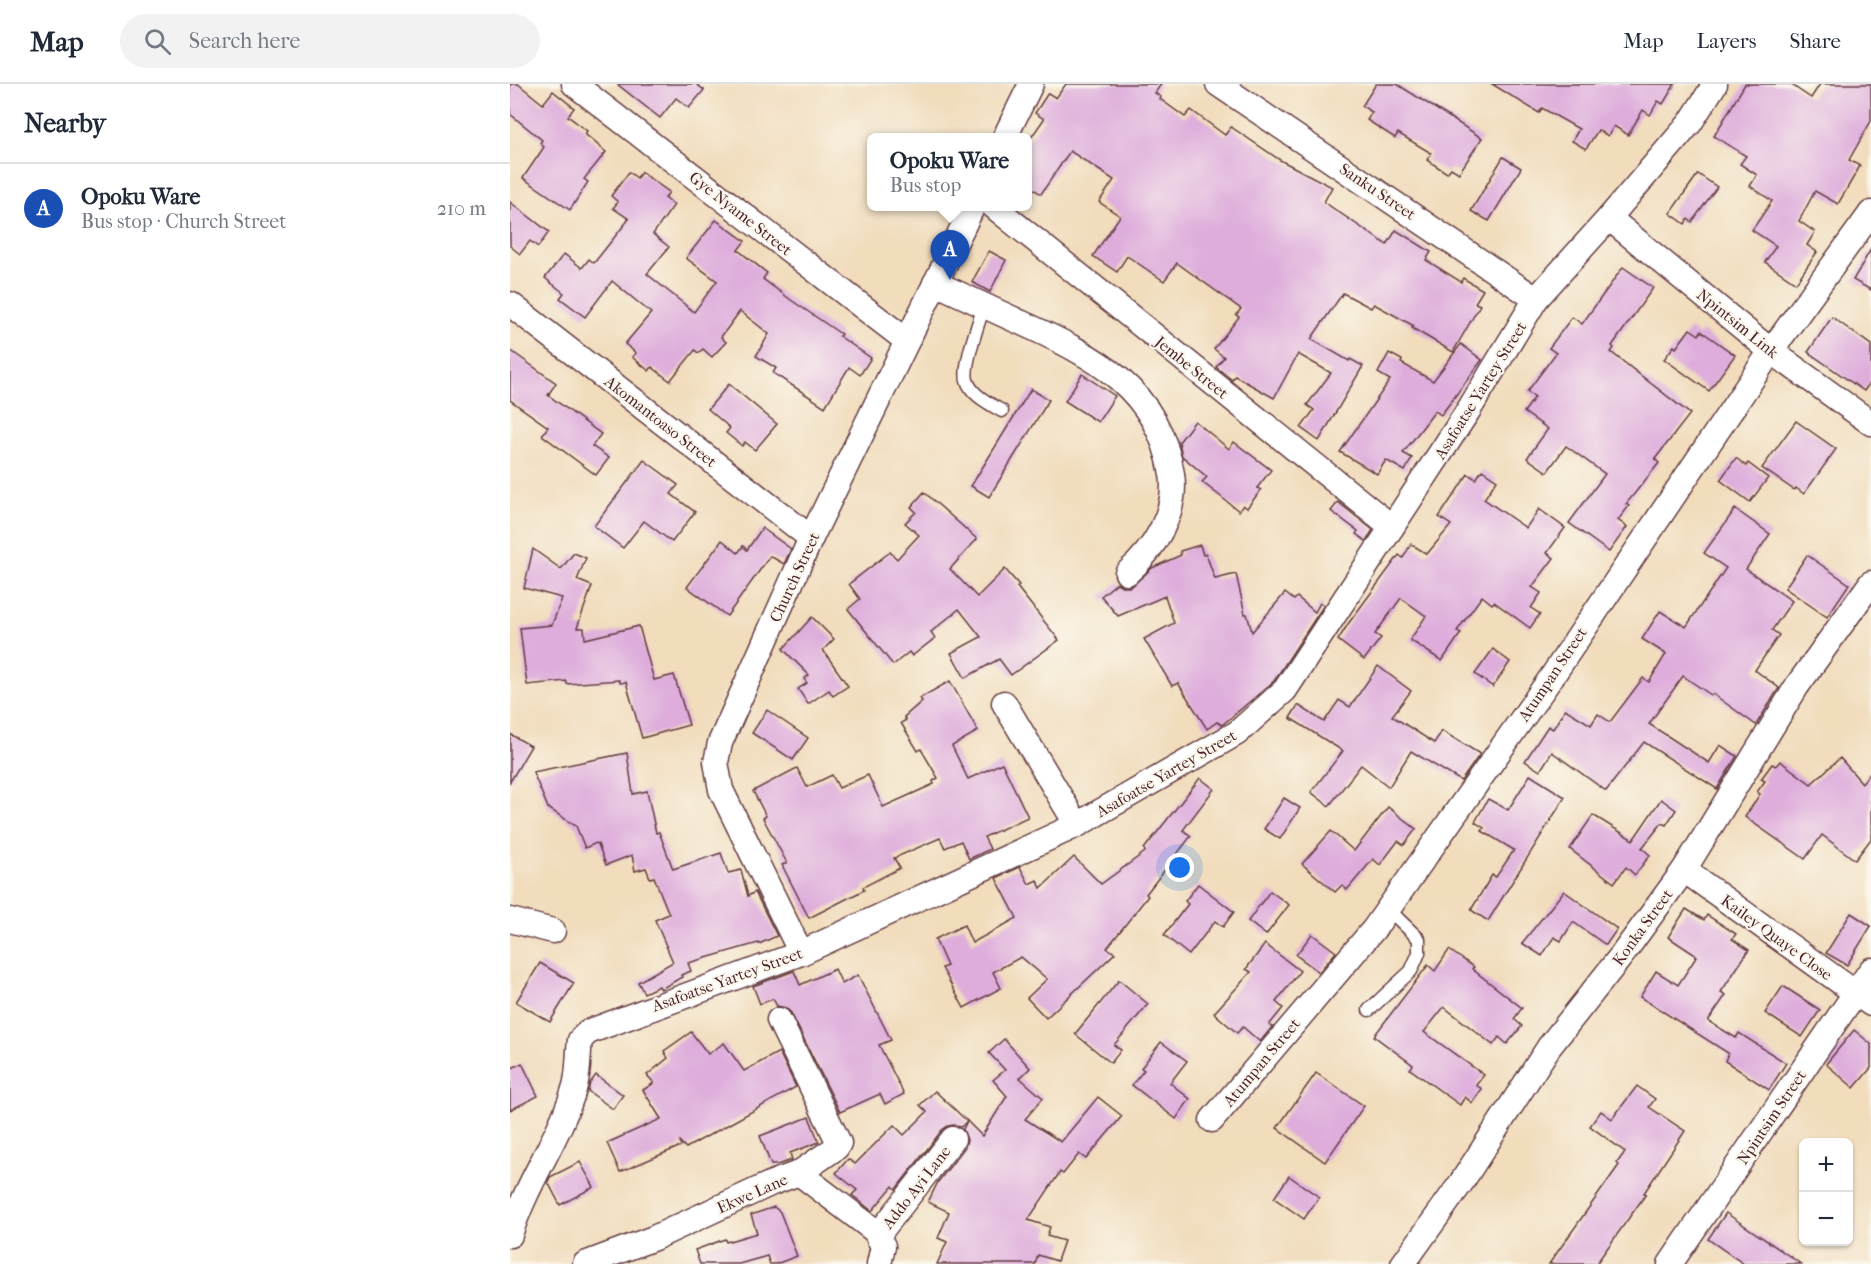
<!DOCTYPE html>
<html lang="en">
<head>
<meta charset="utf-8">
<style>
	body { margin:0; font-family:"IM FELL French Canon",serif; background:#f2f2f3; color:#1f2937 }
	.controls { position:absolute; right:18px; bottom:18px; display:grid; overflow:hidden; border-radius:9px; box-shadow:0 2px 4px #0004 }
	.controls button { width:54px; height:54px; display:grid; place-items:center; padding:0; border:0; border-bottom:2px solid #e0e1e3; background:#fff; color:#1f2937; font:30px sans-serif }
	.you { position:absolute; left:670px; top:784px; width:21px; height:21px; margin:-15px; border:4px solid #fff; border-radius:50%; background:#1a73e8; box-shadow:0 0 0 9px #1a73e833 }
	.badge { display:grid; place-items:center; width:39px; height:39px; border-radius:50%; background:#1f6fb2; color:#fff; font-size:20px; font-weight:700 }
	.pin { position:absolute; translate:-50% -50px; filter:drop-shadow(0 2px 3px #0008) }
	.pin::after { content:''; position:absolute; top:32px; width:21px; height:18px; background:inherit; clip-path:polygon(0 0,100% 0,50% 100%) }
	.popup { position:absolute; left:357px; top:49px; width:165px; height:78px; box-sizing:border-box; display:grid; place-content:center; border-radius:9px; background:#fff; filter:drop-shadow(0 2px 4px #0005); font-size:20px; white-space:nowrap; color:#747a83 }
	.popup b { font-size:22px; color:#1f2937 }
	.popup::after { content:''; position:absolute; left:50%; top:100%; margin-left:-12px; border:12px solid transparent; border-top-color:#fff }
	.list { margin:0; padding:0; list-style:none }
	h2 { display:flex; justify-content:space-between; align-items:center; height:78px; margin:0; padding:0 24px; font-size:26px }
	h2 small { font-size:20px; font-weight:400; color:#747a83 }
	.list li { display:grid; grid-template-columns:39px 1fr auto; gap:18px; align-items:center; box-sizing:border-box; height:90px; padding:0 24px; border-top:2px solid #e0e1e3 }
	.list b { display:block; font-size:22px; white-space:nowrap }
	.list p { margin:0; font-size:20px; white-space:nowrap; color:#747a83 }
	.list em { font-size:20px; font-style:normal; color:#747a83 }
	.icon { flex:none; width:33px; height:33px; fill:none; stroke:currentColor; stroke-width:2; stroke-linecap:round; stroke-linejoin:round }
	.map { position:relative; flex:none; width:1361px; height:1180px; overflow:hidden }
	header { display:flex; align-items:center; gap:36px; box-sizing:border-box; height:84px; padding:0 30px; background:#fff; border-bottom:2px solid #e0e1e3 }
	header strong { font-size:28px }
	nav { display:flex; gap:33px; margin-inline-start:auto; font-size:21px }
	.search { width:420px; height:54px; background:#f2f2f3; display:flex; align-items:center; gap:15px; box-sizing:border-box; padding:0 21px; border-radius:33px; color:#747a83; font-size:22px }
	main { display:flex }
	aside { flex:1; background:#fff }
	.map>svg:first-child { display:block }
	.building { fill:#deaddc }
	.lines { fill:none; stroke-linecap:round; stroke-linejoin:round }
	.lane-casing { stroke:#633b41; stroke-width:15 }
	.street-casing { stroke:#633b41; stroke-width:27 }
	.lane { stroke:#fff; stroke-width:12 }
	.street { stroke:#fff; stroke-width:24 }
	.labels { text-anchor:middle; stroke-width:4.5; stroke-linejoin:round; paint-order:stroke }
	.street-label { font-size:16px; fill:#4a1f2b; stroke:#fbf7ec }
</style>
</head>
<body>
<header>
<strong>Map</strong>
<div class="search"><svg class="icon" aria-label="search" viewBox="0 0 24 24"><circle cx="10" cy="10" r="6"/><path d="M15 15l6 6"/></svg>Search here</div>
<nav><a>Map</a><a>Layers</a><a>Share</a></nav>
</header>
<main>
<aside>
<h2>Nearby<small></small></h2>
<ul class="list">
<li><span class="badge" style="background:#1a4fb4">A</span><div><b>Opoku Ware</b><p>Bus stop · Church Street</p></div><em>210 m</em></li>
</ul>
</aside>
<div class="map">
<svg width="1361" height="1180" viewBox="0 0 1361 1180">
	<rect width="100%" height="100%" fill="#fbf7ec"/>
	<filter id="ink" filterUnits="userSpaceOnUse"><feTurbulence type="fractalNoise" baseFrequency=".0167" numOctaves="2"/><feDisplacementMap in="SourceGraphic" scale="12" xChannelSelector="R" yChannelSelector="G"/><feConvolveMatrix kernelMatrix="1 2 1 2 8 2 1 2 1" color-interpolation-filters="sRGB"/></filter>
	<filter id="wash" filterUnits="userSpaceOnUse"><feTurbulence type="fractalNoise" baseFrequency=".008" numOctaves="4" result="noise"/><feDisplacementMap in="SourceGraphic" scale="24" xChannelSelector="R" yChannelSelector="G"/><feGaussianBlur stdDeviation="1.35" result="paint"/><feColorMatrix in="noise" values="0 0 0 0 0 0 0 0 0 0 0 0 0 0 0 0 0 1.4 0 .05"/><feComposite in="paint" operator="in"/></filter>
	<g filter="url(#wash)">
		<rect width="100%" height="100%" fill="#f1dcbc"/>
		<g id="blocks">
			<g class="building">
				<polygon points="0,0 8,0 33,20 43,7 64,24 58,32 77,47 75,50 96,68 74,95 78,98 60,126 13,94 34,63 30,59 32,56 0,30"/>
				<polygon points="107,0 186,0 194,6 179,24 166,14 150,34"/>
				<polygon points="556,0 651,0 645,9 651,13 650,15 675,33 681,26 715,51 721,43 770,76 822,103 814,118 877,161 886,146 921,168 916,176 951,198 953,194 973,206 965,219 970,221 943,268 902,244 904,242 864,220 861,224 833,209 801,255 839,277 840,275 853,282 809,357 791,344 804,326 797,321 821,289 788,270 764,314 725,292 722,296 706,283 714,273 704,265 729,233 726,231 731,225 667,179 654,197 617,172 607,188 583,172 610,132 589,118 604,96 560,67 531,110 518,101 518,58 534,35 525,29 538,9 546,14"/>
				<polygon points="866,0 887,0 972,54 949,89 941,84 937,89 917,76 921,69 888,49 885,54 857,36 862,28 852,22"/>
				<polygon points="982,0 1165,0 1153,20 1148,17 1140,31 1133,26 1118,51 1104,42 1098,52 1088,46 1076,65 1062,57 1069,45 1032,24 1029,29"/>
				<polygon points="1235,0 1280,0 1301,14 1310,0 1361,0 1361,37 1339,76 1350,82 1328,120 1305,107 1289,137 1305,148 1297,161 1307,168 1286,199 1255,178 1266,162 1242,146 1262,117 1240,102 1247,91 1230,80 1236,72 1204,52"/>
				<polygon points="993,73 1011,84 979,137 961,127"/>
				<polygon points="119,88 127,94 131,88 159,108 155,114 164,121 143,150 159,163 137,190 184,228 207,197 176,174 206,136 235,157 228,166 257,189 253,195 281,216 331,250 329,252 361,274 350,291 339,283 315,323 263,289 266,284 246,272 259,250 230,227 211,253 216,258 202,273 193,265 188,269 185,266 160,297 142,283 139,287 122,273 126,269 115,260 141,229 102,197 75,233 50,214 54,209 35,194 54,170 72,184 79,175 84,179 119,135 103,124 108,118 101,112"/>
				<polygon points="1188,90 1207,103 1182,138 1178,135 1175,140 1160,129"/>
				<polygon points="0,118 39,148 28,163 20,157 10,170 0,162"/>
				<polygon points="1361,165 1361,206 1343,196"/>
				<polygon points="479,167 496,176 480,208 462,198"/>
				<polygon points="1113,183 1143,204 1102,262 1104,264 1101,268 1180,330 1145,375 1149,379 1116,420 1119,422 1108,436 1117,443 1099,468 1059,439 1095,390 1056,362 1037,388 1017,374 1038,345 1014,328 1025,313 1017,308 1046,269 1039,264 1062,233 1072,240"/>
				<polygon points="1322,233 1361,261 1361,297 1354,307 1298,268"/>
				<polygon points="1180,245 1189,251 1191,247 1225,271 1199,307 1154,275 1164,262 1166,264"/>
				<polygon points="951,260 972,276 931,331 925,327 893,369 902,374 895,387 876,376 867,390 830,368 880,296 868,289 879,269 892,276 891,279 923,297"/>
				<polygon points="0,266 46,299 38,311 91,350 82,362 99,374 86,391 32,351 38,343 0,316"/>
				<polygon points="572,290 605,312 588,338 555,317"/>
				<polygon points="219,300 267,340 245,366 235,358 232,362 216,349 220,344 198,325"/>
				<polygon points="521,305 539,316 479,413 461,402"/>
				<polygon points="685,337 719,365 724,358 761,386 747,404 751,406 737,424 733,421 729,427 692,398 697,393 672,372 669,358"/>
				<polygon points="1286,337 1326,365 1294,410 1286,404 1284,406 1252,384"/>
				<polygon points="1226,374 1236,382 1238,379 1258,394 1240,418 1210,396"/>
				<polygon points="134,376 168,401 161,410 185,428 162,458 134,437 113,464 84,442"/>
				<polygon points="972,386 987,396 974,415 1016,444 1029,425 1055,444 1037,469 1044,474 1022,503 1031,509 1021,524 1030,530 1020,544 984,518 982,520 972,512 947,547 951,549 932,577 900,556 916,532 891,514 865,550 871,554 854,576 828,556 838,540 889,471 893,474 901,460 917,470 941,441 929,433 958,390 966,395"/>
				<polygon points="414,408 467,455 440,485 467,513 495,485 509,501 507,503 549,556 501,591 489,575 455,594 441,569 471,553 449,525 421,548 425,554 402,572 399,568 383,581 338,525 350,515 339,500 380,468 387,475 409,451 395,439 406,428 401,423"/>
				<polygon points="828,418 863,446 856,457 846,450 848,447 821,427"/>
				<polygon points="1225,425 1260,450 1236,485 1282,517 1262,546 1269,551 1245,586 1269,604 1246,641 1203,610 1201,611 1173,592 1139,640 1199,679 1210,661 1227,672 1207,705 1134,658 1096,707 1042,668 1030,687 1015,677 1038,642 1043,645 1055,625 1081,641 1088,630 1100,638 1133,594 1139,598 1156,570 1132,555 1150,527 1176,543 1216,484 1194,469"/>
				<polygon points="252,444 281,465 274,480 260,472 217,532 177,503 212,456 228,469 233,462 237,466"/>
				<polygon points="690,461 693,471 696,470 705,495 726,490 735,530 737,530 742,548 775,509 784,516 787,513 805,528 810,519 814,521 764,597 712,641 707,638 697,645 668,599 662,602 634,555 664,539 655,512 608,532 591,512 607,499 613,503 621,503 642,484 671,471 670,467"/>
				<polygon points="23,465 51,485 64,469 76,474 67,496 82,502 67,544 74,544 75,555 129,542 144,596 164,591 179,641 132,654 116,598 110,599 109,596 57,600 56,597 17,601 10,544 42,541 52,514 14,504"/>
				<polygon points="1297,471 1339,500 1317,533 1275,504"/>
				<polygon points="302,533 324,555 313,566 338,602 323,612 319,606 298,620 288,605 297,599 294,595 299,591 273,565"/>
				<polygon points="983,565 1000,578 983,603 965,590"/>
				<polygon points="868,582 901,607 882,632 924,659 932,647 970,670 951,697 901,667 879,703 851,681 819,722 801,708 833,667 780,634 788,621 814,638 829,616 840,623"/>
				<polygon points="440,597 468,647 442,662 458,695 492,679 518,733 474,753 480,765 459,775 451,757 435,764 430,754 384,774 390,784 353,803 354,806 299,834 272,781 277,779 253,734 256,732 243,707 287,684 297,703 322,691 329,704 358,691 373,723 424,700 423,697 428,694 411,665 408,667 391,639 396,636 394,633 412,617 410,614"/>
				<polygon points="257,626 298,654 283,676 242,649"/>
				<polygon points="0,650 21,662 0,698"/>
				<polygon points="117,669 123,710 137,707 146,749 149,748 163,785 211,769 218,789 231,786 238,812 245,808 267,852 249,860 248,859 178,879 181,887 171,891 172,893 151,905 149,902 134,909 128,898 163,878 145,836 159,830 144,793 140,794 136,784 125,787 122,771 96,781 88,760 86,759 75,764 66,742 38,724 23,688"/>
				<polygon points="1330,674 1352,699 1361,687 1361,755 1345,776 1312,751 1295,775 1235,733 1250,710 1247,708 1255,697 1251,695 1262,680 1266,682 1270,677 1301,700"/>
				<polygon points="1020,691 1055,713 978,837 961,826 982,791 986,793 1004,766 972,747 974,744 965,738 978,715 998,726"/>
				<polygon points="690,694 704,705 673,746 681,752 636,810 638,812 597,864 605,869 536,934 517,914 537,895 511,873 483,888 491,904 454,924 432,884 437,882 425,855 454,841 462,859 507,834 486,794 510,783 519,800 527,796 531,804 564,773 591,800 635,768 634,765"/>
				<polygon points="774,714 790,724 770,755 754,745"/>
				<polygon points="1151,715 1166,726 1156,741 1152,739 1132,764 1140,771 1125,791 1116,783 1104,799 1060,765 1083,731 1123,756"/>
				<polygon points="878,723 906,745 894,761 888,757 870,781 863,775 837,806 832,801 825,808 792,780 821,747 844,767"/>
				<polygon points="688,800 724,828 713,843 705,837 679,871 654,851 678,820 675,817"/>
				<polygon points="760,807 779,821 756,851 738,837"/>
				<polygon points="1054,807 1107,845 1096,861 1063,838 1051,857 1044,853 1032,872 1012,859"/>
				<polygon points="1176,825 1194,836 1197,831 1226,850 1222,855 1239,866 1211,908 1216,911 1198,937 1226,954 1229,949 1276,979 1259,1006 1215,977 1218,969 1130,913 1146,887 1168,901 1187,872 1158,853"/>
				<polygon points="1341,829 1361,842 1337,881 1316,869"/>
				<polygon points="802,850 826,868 809,888 786,871"/>
				<polygon points="755,860 790,887 766,918 773,924 759,941 762,943 750,958 733,943 727,949 704,929 741,888 736,885"/>
				<polygon points="939,866 964,883 962,885 1012,924 1004,935 1012,942 997,960 989,953 983,961 934,923 914,948 974,991 966,1001 972,1005 962,1019 955,1013 950,1021 900,985 903,981 864,952 918,881 925,887"/>
				<polygon points="30,879 64,899 40,938 6,918"/>
				<polygon points="325,885 332,900 348,891 381,956 369,961 394,1010 375,1020 370,1010 330,1028 281,929 276,924 267,922 263,915 250,920 243,902 284,887 290,901"/>
				<polygon points="609,896 638,920 604,961 611,966 601,979 565,950"/>
				<polygon points="1273,902 1310,926 1292,953 1255,929"/>
				<polygon points="1344,946 1361,960 1361,984 1344,1004 1316,980"/>
				<polygon points="181,948 198,970 214,959 234,987 269,968 286,1003 176,1064 170,1058 171,1062 110,1088 97,1059 151,1035 133,1006 144,999 137,991 158,974 154,967"/>
				<polygon points="494,955 520,984 510,994 533,1014 515,1035 551,1058 588,1013 612,1032 576,1075 569,1070 553,1090 550,1088 518,1136 540,1143 537,1152 554,1157 547,1177 528,1171 525,1180 427,1180 437,1158 428,1154 439,1128 418,1118 428,1098 455,1063 457,1056 453,1045 457,1037 472,1052 497,1012 483,996 495,986 479,969"/>
				<polygon points="651,958 677,977 660,999 680,1015 666,1035 622,1001 634,986 631,984"/>
				<polygon points="12,979 28,1012 0,1026 0,985"/>
				<polygon points="806,989 854,1022 815,1078 767,1044"/>
				<polygon points="86,991 113,1011 103,1025 78,1007 80,999"/>
				<polygon points="1127,1002 1145,1015 1139,1023 1175,1047 1134,1109 1136,1110 1086,1180 1039,1180 1109,1081 1107,1079 1115,1068 1080,1042 1091,1027 1102,1035"/>
				<polygon points="425,1007 457,1037 451,1043 444,1041 438,1042 432,1046 386,1105 383,1102 362,1127 342,1111 347,1106 326,1089 338,1075 345,1080 384,1041 394,1051 417,1028 410,1021"/>
				<polygon points="299,1033 309,1058 280,1069 282,1076 267,1081 261,1081 250,1052"/>
				<polygon points="70,1078 84,1103 50,1121 38,1098 40,1093"/>
				<polygon points="779,1092 809,1113 794,1135 764,1114"/>
				<polygon points="264,1123 270,1128 287,1172 266,1180 260,1180 257,1172 229,1180 190,1180 185,1166 215,1155 216,1158 247,1149 241,1131"/>
				<polygon points="1216,1129 1291,1180 1234,1180 1198,1155"/>
			</g>
		</g>
	</g>
	<g filter="url(#ink)">
		<use href="#blocks" fill-opacity="0" stroke="#633b41" stroke-width="1.5"/>
		<g class="lines">
			<defs>
				<g id="lane">
					<path d="M474 222C469 238 453 281 457 296 461 311 480 320 492 327"/>
					<polyline points="859,926 901,887 909,869 909,855 878,825"/>
				</g>
				<g id="street">
					<polyline points="64,0 397,257"/>
					<polyline points="708,0 1026,215"/>
					<polyline points="495,53 521,0"/>
					<polyline points="483,122 882,443"/>
					<polyline points="1099,134 1261,267 1361,339"/>
					<path d="M425 199C454 212 483 226 512 239 584 272 648 304 662 390 668 427 644 466 617 489"/>
					<polyline points="0,220 301,454"/>
					<polyline points="494,619 567,741"/>
					<polyline points="1174,786 1361,920"/>
					<polyline points="0,836 43,847"/>
					<polyline points="291,869 211,706 206,678 210,659 301,454 463,122"/>
					<polyline points="269,936 329,1059 327,1063 289,1089"/>
					<polyline points="702,1036 864,845 1043,591 1261,267 1361,129"/>
					<path d="M0 1151C16 1099 50 1054 65 1002 69 987 68 971 70 956L78 948 291 869 567 741 727 649 775 606 958 327 1026 215 1099 134 1180 39 1205 0"/>
					<polyline points="368,1151 443,1055"/>
					<polyline points="75,1180 144,1154 262,1099 289,1089 365,1147 373,1162 369,1180"/>
					<polyline points="893,1180 951,1099 1039,963 1112,871 1174,786 1287,602 1361,499"/>
					<polyline points="1160,1180 1361,886"/>
				</g>
			</defs>
			<use href="#lane" class="lane-casing"/>
			<use href="#street" class="street-casing"/>
			<use href="#lane" class="lane"/>
			<use href="#street" class="street"/>
		</g>
	</g>
	<g class="labels">
		<g class="street-label">
			<text transform="translate(868 107) rotate(34)" y="6">Sanku Street</text>
			<text transform="translate(231 129) rotate(38)" y="6">Gye Nyame Street</text>
			<text transform="translate(1228 239) rotate(39)" y="6">Npintsim Link</text>
			<text transform="translate(682 283) rotate(39)" y="6">Jembe Street</text>
			<text transform="translate(970 306) rotate(-58)" y="6">Asafoatse Yartey Street</text>
			<text transform="translate(151 337) rotate(38)" y="6">Akomantoaso Street</text>
			<text transform="translate(284 493) rotate(-65)" y="6">Church Street</text>
			<text transform="translate(1042 590) rotate(-56)" y="6">Atumpan Street</text>
			<text transform="translate(656 689) rotate(-30)" y="6">Asafoatse Yartey Street</text>
			<text transform="translate(1132 843) rotate(-54)" y="6">Konka Street</text>
			<text transform="translate(1267 853) rotate(36)" y="6">Kailey Quaye Close</text>
			<text transform="translate(217 895) rotate(-20)" y="6">Asafoatse Yartey Street</text>
			<text transform="translate(751 978) rotate(-50)" y="6">Atumpan Street</text>
			<text transform="translate(1261 1033) rotate(-56)" y="6">Npintsim Street</text>
			<text transform="translate(406 1103) rotate(-52)" y="6">Addo Ayi Lane</text>
			<text transform="translate(242 1109) rotate(-24)" y="6">Ekwe Lane</text>
		</g>
	</g>
</svg>
<div class="controls">
<button>+</button>
<button>−</button>
</div>
<div class="you"></div>
<div class="pin badge" style="left:440px;top:196px;background:#1a4fb4">A</div>
<div class="popup"><b>Opoku Ware</b>Bus stop</div>
</div>
</main>
</body>
</html>
